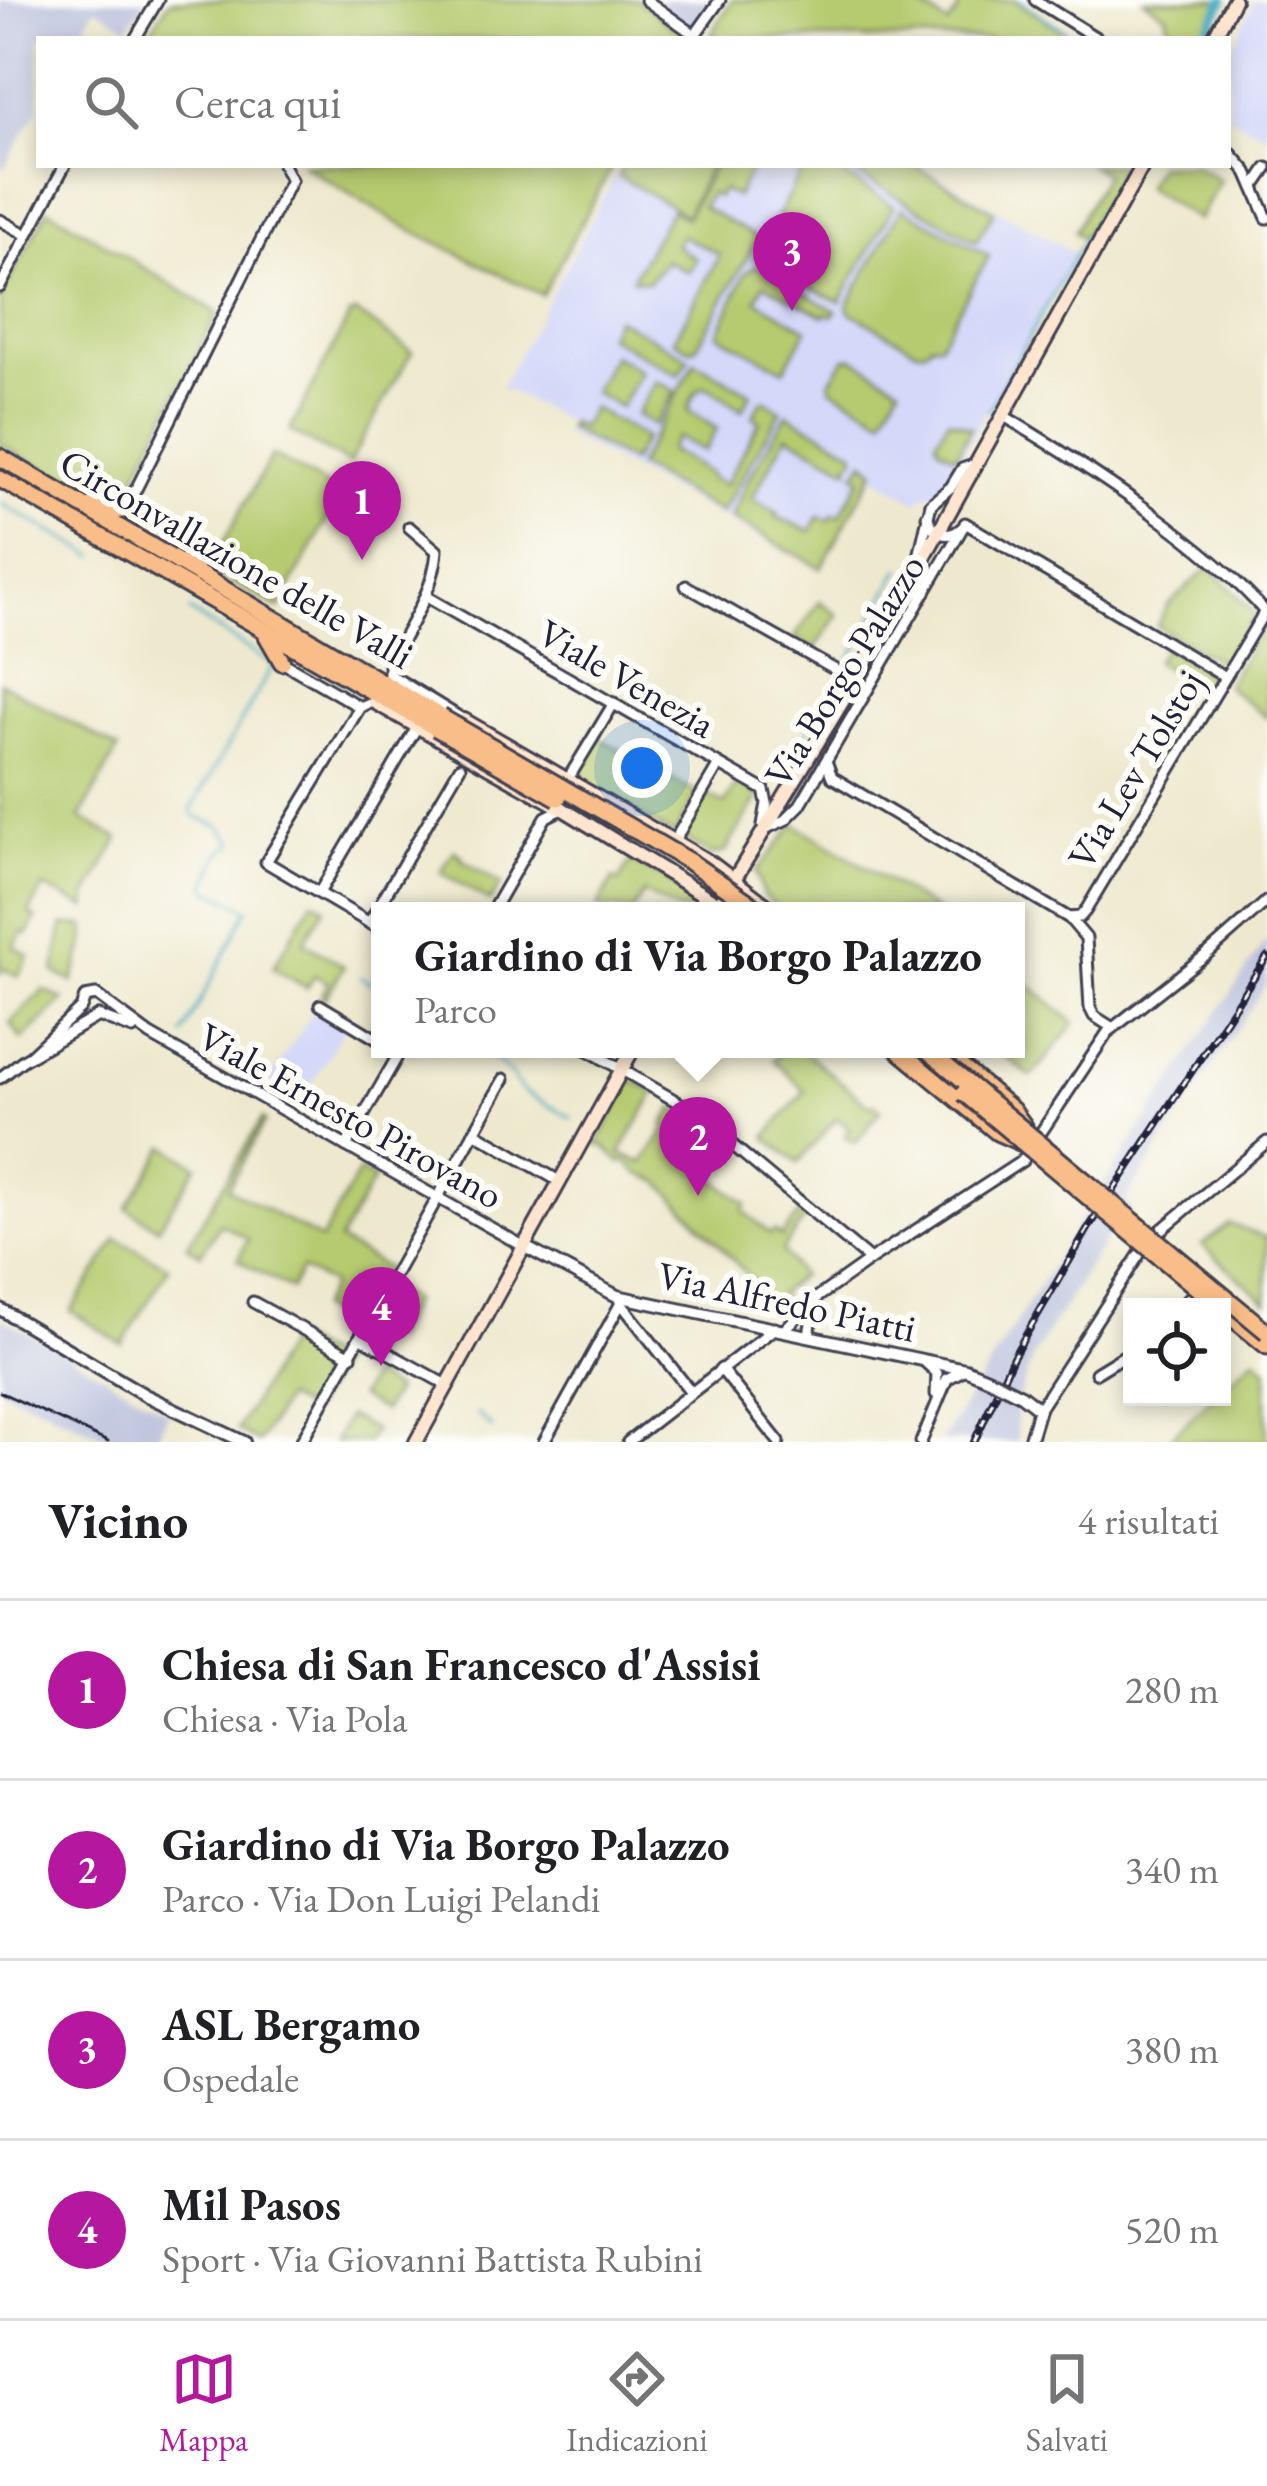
<!DOCTYPE html>
<html lang="it">
<head>
<meta charset="utf-8">
<style>
	body { margin:0; font-family:"EB Garamond",serif; background:#f6f6f6; color:#202124 }
	.controls { position:absolute; right:36px; bottom:36px; display:grid; overflow:hidden; border-radius:0px; box-shadow:0 6px 18px #0003 }
	.controls button { width:108px; height:108px; display:grid; place-items:center; padding:0; border:0; border-bottom:3px solid #e0e0e0; background:#fff; color:#202124; font:60px sans-serif }
	.you { position:absolute; left:642px; top:768px; width:42px; height:42px; margin:-30px; border:9px solid #fff; border-radius:50%; background:#1a73e8; box-shadow:0 0 0 18px #1a73e833 }
	.badge { display:grid; place-items:center; width:78px; height:78px; border-radius:50%; background:#b5179e; color:#fff; font-size:39px; font-weight:700 }
	.pin { position:absolute; translate:-50% -99px; filter:drop-shadow(0 3px 6px #0008) }
	.pin::after { content:''; position:absolute; top:63px; width:42px; height:36px; background:inherit; clip-path:polygon(0 0,100% 0,50% 100%) }
	.popup { position:absolute; left:371px; top:902px; width:654px; height:156px; box-sizing:border-box; display:grid; place-content:center; border-radius:0px; background:#fff; filter:drop-shadow(0 3px 9px #0005); font-size:39px; white-space:nowrap; color:#757577 }
	.popup b { font-size:45px; color:#202124 }
	.popup::after { content:''; position:absolute; left:50%; top:100%; margin-left:-24px; border:24px solid transparent; border-top-color:#fff }
	.list { margin:0; padding:0; list-style:none }
	h2 { display:flex; justify-content:space-between; align-items:center; height:156px; margin:0; padding:0 48px; font-size:51px }
	h2 small { font-size:39px; font-weight:400; color:#757577 }
	.list li { display:grid; grid-template-columns:78px 1fr auto; gap:36px; align-items:center; box-sizing:border-box; height:180px; padding:0 48px; border-top:3px solid #e0e0e0 }
	.list b { display:block; font-size:45px; white-space:nowrap }
	.list p { margin:0; font-size:39px; white-space:nowrap; color:#757577 }
	.list em { font-size:39px; font-style:normal; color:#757577 }
	.icon { flex:none; width:66px; height:66px; fill:none; stroke:currentColor; stroke-width:2; stroke-linecap:round; stroke-linejoin:round }
	.map { position:relative; flex:none; width:1267px; height:1442px; overflow:hidden }
	.search { position:absolute; background:#fff; box-shadow:0 6px 18px #0003; left:36px; right:36px; top:36px; height:132px; display:flex; align-items:center; gap:30px; box-sizing:border-box; padding:0 42px; border-radius:0px; color:#757577; font-size:45px }
	.sheet { height:876px; background:#fff }
	nav { display:flex; justify-content:space-around; align-items:center; box-sizing:border-box; height:168px; border-top:3px solid #e0e0e0; background:#fff; font-size:33px; color:#757577 }
	nav a { display:grid; justify-items:center; gap:6px }
	nav .on { color:#b5179e }
	.map>svg:first-child { display:block }
	.built { fill:#d4d8f9 }
	.industrial { fill:#bdc3de }
	.green { fill:#b6cb6f; stroke:#6c7655; stroke-width:3 }
	.lines { fill:none; stroke-linecap:round; stroke-linejoin:round }
	.stream { stroke:#44abc3; stroke-width:3 }
	.canal { stroke:#44abc3; stroke-width:9 }
	.minor-casing { stroke:#414051; stroke-width:15 }
	.tertiary-casing { stroke:#414051; stroke-width:16 }
	.secondary-casing { stroke:#414051; stroke-width:18 }
	.trunk-casing { stroke:#414051; stroke-width:21 }
	.minor { stroke:#fff; stroke-width:9 }
	.tertiary { stroke:#fff; stroke-width:10 }
	.secondary { stroke:#fde5d0; stroke-width:12 }
	.trunk { stroke:#f9bd89; stroke-width:15 }
	.tram { stroke:#22223b; stroke-width:3 }
	.rail-casing { stroke:#22223b; stroke-width:8 }
	.rail { stroke:#fdfcf7; stroke-width:3; stroke-dasharray:9; stroke-linecap:butt }
	.tertiary-bridge-casing { stroke:#414051; stroke-width:16; stroke-linecap:butt }
	.trunk-bridge-casing { stroke:#414051; stroke-width:21; stroke-linecap:butt }
	.tertiary-bridge { stroke:#fff; stroke-width:10 }
	.trunk-bridge { stroke:#f9bd89; stroke-width:15 }
	.labels { text-anchor:middle; stroke-width:12; stroke-linejoin:round; paint-order:stroke }
	.street-label { font-size:39px; fill:#22223b; stroke:#fdfcf7 }
</style>
</head>
<body>
<div class="map">
<svg width="1267" height="1442" viewBox="0 0 1267 1442">
	<rect width="100%" height="100%" fill="#fdfcf7"/>
	<filter id="ink" filterUnits="userSpaceOnUse"><feTurbulence type="fractalNoise" baseFrequency=".00833" numOctaves="2"/><feDisplacementMap in="SourceGraphic" scale="24" xChannelSelector="R" yChannelSelector="G"/><feConvolveMatrix kernelMatrix="1 2 1 2 8 2 1 2 1" color-interpolation-filters="sRGB"/></filter>
	<filter id="wash" filterUnits="userSpaceOnUse"><feTurbulence type="fractalNoise" baseFrequency=".004" numOctaves="4" result="noise"/><feDisplacementMap in="SourceGraphic" scale="48" xChannelSelector="R" yChannelSelector="G"/><feGaussianBlur stdDeviation="2.7" result="paint"/><feColorMatrix in="noise" values="0 0 0 0 0 0 0 0 0 0 0 0 0 0 0 0 0 1.4 0 .05"/><feComposite in="paint" operator="in"/></filter>
	<g filter="url(#wash)">
		<rect width="100%" height="100%" fill="#eee9ce"/>
		<g class="built">
			<polygon points="1255,0 1267,2 1267,135 1228,116 1228,55"/>
			<polygon points="712,165 918,165 1074,253 941,491 921,496 918,503 874,476 821,569 563,433 568,422 501,387 615,176 686,216"/>
			<polygon points="315,1009 345,1027 303,1100 269,1080"/>
		</g>
		<g class="industrial">
			<polygon points="0,0 145,0 128,27 95,8 77,39 39,39 39,107 4,168 0,165"/>
			<polygon points="655,0 711,0 693,30"/>
			<polygon points="1267,939 1267,983 1124,1202 1132,1209 1118,1230 1113,1227 1033,1356 1016,1405 1017,1442 941,1442 1104,1183"/>
			<polygon points="0,1317 169,1413 154,1442 117,1442 0,1388"/>
		</g>
		<g class="green">
			<polygon points="170,0 638,0 684,36 683,39 145,39"/>
			<polygon points="732,0 910,0 948,24 959,10 956,0 1014,0 1075,39 721,39 711,35"/>
			<polygon points="1144,0 1221,0 1199,39 1160,39 1170,24 1166,21 1168,16"/>
			<polygon points="303,165 613,165 542,295 399,224"/>
			<polygon points="624,165 710,165 686,215 618,176"/>
			<polygon points="714,165 742,165 751,170 736,197 722,190 718,197 710,193 702,207 758,238 696,348 690,349 674,340 720,255 681,235 676,246 696,259 688,272 666,260 648,282 632,279 671,210 686,218"/>
			<polygon points="805,165 827,165 894,206 840,302 777,271 776,266 793,231 784,226 765,260 755,258"/>
			<polygon points="841,165 913,165 994,211 976,241"/>
			<polygon points="1090,165 1123,165 1083,238 1074,232 1105,174"/>
			<polygon points="1158,165 1194,165 1220,180 1198,220 1145,187"/>
			<polygon points="902,208 989,256 940,343 932,343 924,350 917,350 850,312 847,306"/>
			<polygon points="48,209 218,313 124,498 117,505 108,505 0,444 0,298"/>
			<polygon points="757,266 836,311 833,316 826,313 824,316 764,284 756,300 807,329 784,370 718,334 746,272"/>
			<polygon points="357,313 412,352 349,463 290,431 350,315"/>
			<polygon points="616,318 689,358 679,375 608,336"/>
			<polygon points="613,355 641,371 620,407 593,392"/>
			<polygon points="845,358 853,358 900,386 883,418 831,388 830,382"/>
			<path d="M695 362 751 393 742 410 706 386C695 389 691 400 688 410L717 429 704 451 677 437 669 450 709 473V477L725 485 760 421 753 416 760 402 765 400 781 411 721 513 637 466Z"/>
			<polygon points="656,381 675,391 654,425 636,415"/>
			<polygon points="592,408 645,438 631,462 567,428 570,422 581,427"/>
			<polygon points="787,414 854,451 855,457 848,464 849,469 787,435 752,498 778,513 776,517 811,531 819,516 829,521 833,514 839,517 861,478 855,474 865,461 875,470 821,568 731,518 745,485"/>
			<polygon points="948,419 971,427 956,456 940,448 936,441"/>
			<polygon points="272,455 341,494 279,608 208,570"/>
			<polygon points="1209,567 1253,611 1253,617 1228,661 1221,663 1157,626 1168,605"/>
			<polygon points="820,601 838,615 814,650 795,637"/>
			<polygon points="1262,627 1267,628 1267,718 1226,686"/>
			<polygon points="1165,647 1210,674 1212,685 1207,692 1155,662"/>
			<polygon points="0,682 118,749 80,818 119,839 87,896 86,908 44,887 29,913 36,918 28,935 23,932 14,947 29,956 18,977 3,968 0,973"/>
			<polygon points="599,738 698,794 674,835 575,778"/>
			<polygon points="737,783 759,796 725,852 712,855 683,838 707,795 725,804"/>
			<polygon points="795,824 937,911 781,911 763,895 756,872"/>
			<polygon points="454,851 462,856 461,859 501,884 490,902 441,872"/>
			<polygon points="631,860 695,896 687,911 679,911 644,893 633,911 598,907 613,879 619,882"/>
			<polygon points="313,900 325,907 304,942 344,966 325,999 321,997 328,983 315,975 307,988 273,968"/>
			<polygon points="63,925 85,926 84,945 73,982 54,972"/>
			<polygon points="1016,974 1075,1023 1031,1077 998,1049 1016,1049"/>
			<polygon points="44,990 64,1000 22,1040 10,1023"/>
			<polygon points="783,1049 801,1049 870,1106 873,1103 881,1110 856,1142 845,1136 850,1129 837,1118 798,1163 766,1137 805,1091 774,1060"/>
			<polygon points="632,1080 655,1093 620,1153 643,1163 667,1128 664,1125 674,1108 683,1113 673,1131 678,1136 673,1148 747,1204 743,1210 770,1234 775,1231 781,1237 802,1210 807,1214 782,1251 801,1276 779,1293 790,1309 787,1317 660,1182 638,1173 625,1160 621,1163 603,1145 596,1145"/>
			<polygon points="262,1119 265,1121 228,1188 321,1240 359,1171 374,1179 339,1241 393,1272 374,1305 346,1290 331,1316 319,1309 331,1284 301,1269 291,1289 238,1260 248,1239 220,1223 201,1254 187,1246"/>
			<polygon points="166,1146 197,1166 158,1228 127,1208"/>
			<polygon points="1230,1224 1267,1238 1267,1302 1202,1245"/>
			<polygon points="117,1239 169,1267 122,1344 71,1311"/>
			<polygon points="396,1292 412,1301 393,1338 376,1330"/>
			<polygon points="291,1336 339,1363 311,1412 285,1398 259,1442 237,1430"/>
			<polygon points="1255,1357 1267,1369 1267,1442 1166,1442 1213,1397 1222,1397 1222,1388"/>
			<polygon points="371,1376 395,1390 383,1411 359,1397"/>
			<polygon points="348,1416 374,1430 367,1442 334,1442"/>
		</g>
		<g class="lines">
			<g class="stream">
				<polyline points="1018,0 1079,39"/>
				<polyline points="988,411 1125,165"/>
				<polyline points="0,503 95,556"/>
				<polyline points="845,669 900,569"/>
				<polyline points="779,778 839,678"/>
				<polyline points="361,977 380,988"/>
				<polyline points="183,1035 248,909 210,890 206,885 220,855 234,842 220,826 195,817 191,810 273,665 189,611"/>
				<polyline points="484,1049 509,1072 522,1091 572,1118"/>
				<polyline points="477,1414 492,1428"/>
			</g>
			<polyline class="canal" points="1203,39 1224,0"/>
		</g>
	</g>
	<g filter="url(#ink)">
		<g class="lines">
			<defs>
				<g id="minor">
					<polyline points="646,0 695,35 720,0"/>
					<polyline points="1035,0 1098,39"/>
					<polyline points="135,39 158,0"/>
					<polyline points="1228,150 1247,172 1267,218"/>
					<polyline points="1254,187 1267,168"/>
					<polyline points="0,220 27,235"/>
					<polyline points="0,287 65,165"/>
					<path d="M1004 416C1084 464 1207 544 1267 614"/>
					<polyline points="130,501 291,180 283,165"/>
					<path d="M927 516C933 534 948 541 963 527"/>
					<polyline points="965,523 1225,677"/>
					<path d="M409 527 437 551C434 592 407 629 389 665V674L464 720"/>
					<polyline points="917,566 931,504 951,487 962,469 976,464"/>
					<polyline points="686,586 855,681"/>
					<polyline points="425,596 764,790 767,803 763,825"/>
					<polyline points="282,662 360,707 366,704"/>
					<polyline points="360,707 266,862 380,929"/>
					<polyline points="826,761 832,777 1069,918 1086,938 1090,1008 1094,1016 1113,1028"/>
					<polyline points="568,779 614,703"/>
					<polyline points="767,828 785,820 800,805 963,527"/>
					<polyline points="674,841 718,766"/>
					<polyline points="319,893 417,727"/>
					<polyline points="492,911 546,817 562,809"/>
					<polyline points="1069,918 1080,917 1086,910 1265,611"/>
					<polyline points="369,923 460,767"/>
					<polyline points="320,1005 380,1041"/>
					<polyline points="98,1016 133,1029"/>
					<polyline points="586,1049 688,1108 870,1260"/>
					<polyline points="30,1056 81,1008 85,997 96,995 150,1035 523,1246"/>
					<polyline points="0,1078 23,1060 98,1016"/>
					<polyline points="474,1132 559,1181"/>
					<polyline points="346,1146 397,1057 392,1049"/>
					<polyline points="253,1302 351,1356"/>
					<polyline points="620,1302 691,1392"/>
					<polyline points="1180,1307 1198,1289"/>
					<polyline points="784,1330 815,1299 870,1260 1022,1161 1108,1032 1207,954 1267,901"/>
					<polyline points="809,1335 815,1299"/>
					<polyline points="361,1338 447,1385"/>
					<polyline points="925,1362 937,1373 936,1394"/>
					<polyline points="721,1369 779,1442"/>
					<polyline points="1096,1373 1127,1354"/>
					<polyline points="1159,1397 1162,1401"/>
					<polyline points="1039,1409 1148,1241 1267,1142"/>
					<polyline points="301,1442 504,1079"/>
					<polyline points="544,1442 621,1303"/>
					<polyline points="628,1442 775,1328"/>
					<polyline points="921,1442 947,1379 965,1369"/>
				</g>
				<g id="tertiary">
					<polyline points="523,1246 617,1296 965,1369 987,1378"/>
					<polyline points="0,1309 145,1395 244,1442"/>
					<polyline points="1021,1395 1039,1409 1029,1442"/>
				</g>
				<g id="secondary">
					<polyline points="1213,39 1234,0"/>
					<polyline points="374,702 563,809 730,911"/>
					<polyline points="464,720 711,863 774,911"/>
					<polyline points="715,911 855,681 1143,165"/>
					<polyline points="416,1442 633,1049"/>
				</g>
				<g id="trunk">
					<polyline points="0,457 441,717"/>
					<polyline points="0,479 436,728"/>
					<polyline points="95,502 110,511 125,510 130,501"/>
					<polyline points="267,636 282,662"/>
					<polyline points="897,1049 997,1132 1020,1142"/>
					<polyline points="940,1049 1012,1110 1024,1126"/>
					<polyline points="1222,1309 1267,1346"/>
				</g>
			</defs>
			<use href="#minor" class="minor-casing"/>
			<use href="#tertiary" class="tertiary-casing"/>
			<use href="#secondary" class="secondary-casing"/>
			<use href="#trunk" class="trunk-casing"/>
			<use href="#minor" class="minor"/>
			<use href="#tertiary" class="tertiary"/>
			<use href="#secondary" class="secondary"/>
			<use href="#trunk" class="trunk"/>
			<polyline class="tram" points="0,1392 108,1442"/>
			<defs>
				<polyline id="rail" points="974,1442 1013,1357 1088,1229 1267,957"/>
			</defs>
			<use href="#rail" class="rail-casing"/>
			<use href="#rail" class="rail"/>
			<defs>
				<polyline id="tertiary-bridge" points="987,1378 1021,1395"/>
				<g id="trunk-bridge">
					<polyline points="441,717 690,862 761,911"/>
					<polyline points="436,728 558,798"/>
					<polyline points="926,1049 1267,1332"/>
					<polyline points="964,1093 1220,1307"/>
				</g>
			</defs>
			<use href="#tertiary-bridge" class="tertiary-bridge-casing"/>
			<use href="#trunk-bridge" class="trunk-bridge-casing"/>
			<use href="#tertiary-bridge" class="tertiary-bridge"/>
			<use href="#trunk-bridge" class="trunk-bridge"/>
		</g>
	</g>
	<g class="labels">
		<g class="street-label">
			<text transform="translate(237 558) rotate(30)" y="14">Circonvallazione delle Valli</text>
			<text transform="translate(844 670) rotate(-58)" y="14">Via Borgo Palazzo</text>
			<text transform="translate(627 678) rotate(30)" y="14">Viale Venezia</text>
			<text transform="translate(1135 769) rotate(-59)" y="14">Via Lev Tolstoj</text>
			<text transform="translate(351 1115) rotate(29)" y="14">Viale Ernesto Pirovano</text>
			<text transform="translate(787 1301) rotate(12)" y="14">Via Alfredo Piatti</text>
		</g>
	</g>
</svg>
<div class="controls">
<button><svg class="icon" aria-label="locate" viewBox="0 0 24 24"><circle cx="12" cy="12" r="6"/><path d="M12 2v4M12 18v4M2 12h4M18 12h4"/></svg></button>
</div>
<div class="you"></div>
<div class="pin badge" style="left:362px;top:560px">1</div>
<div class="pin badge" style="left:698px;top:1196px">2</div>
<div class="popup"><b>Giardino di Via Borgo Palazzo</b>Parco</div>
<div class="pin badge" style="left:792px;top:311px">3</div>
<div class="pin badge" style="left:381px;top:1366px">4</div>
<div class="search"><svg class="icon" aria-label="search" viewBox="0 0 24 24"><circle cx="10" cy="10" r="6"/><path d="M15 15l6 6"/></svg>Cerca qui</div>
</div>
<section class="sheet">
<h2>Vicino<small>4 risultati</small></h2>
<ul class="list">
<li><span class="badge">1</span><div><b>Chiesa di San Francesco d'Assisi</b><p>Chiesa · Via Pola</p></div><em>280 m</em></li>
<li><span class="badge">2</span><div><b>Giardino di Via Borgo Palazzo</b><p>Parco · Via Don Luigi Pelandi</p></div><em>340 m</em></li>
<li><span class="badge">3</span><div><b>ASL Bergamo</b><p>Ospedale</p></div><em>380 m</em></li>
<li><span class="badge">4</span><div><b>Mil Pasos</b><p>Sport · Via Giovanni Battista Rubini</p></div><em>520 m</em></li>
</ul>
</section>
<nav>
<a class="on"><svg class="icon" aria-label="map" viewBox="0 0 24 24"><path d="M3 6l6-2 6 2 6-2v14l-6 2-6-2-6 2zM9 4v14M15 6v14"/></svg>Mappa</a>
<a><svg class="icon" aria-label="directions" viewBox="0 0 24 24"><path d="M12 3l9 9-9 9-9-9zM9 14v-3h6M13 9l2 2-2 2"/></svg>Indicazioni</a>
<a><svg class="icon" aria-label="saved" viewBox="0 0 24 24"><path d="M7 4h10v16l-5-4-5 4z"/></svg>Salvati</a>
</nav>
</body>
</html>
